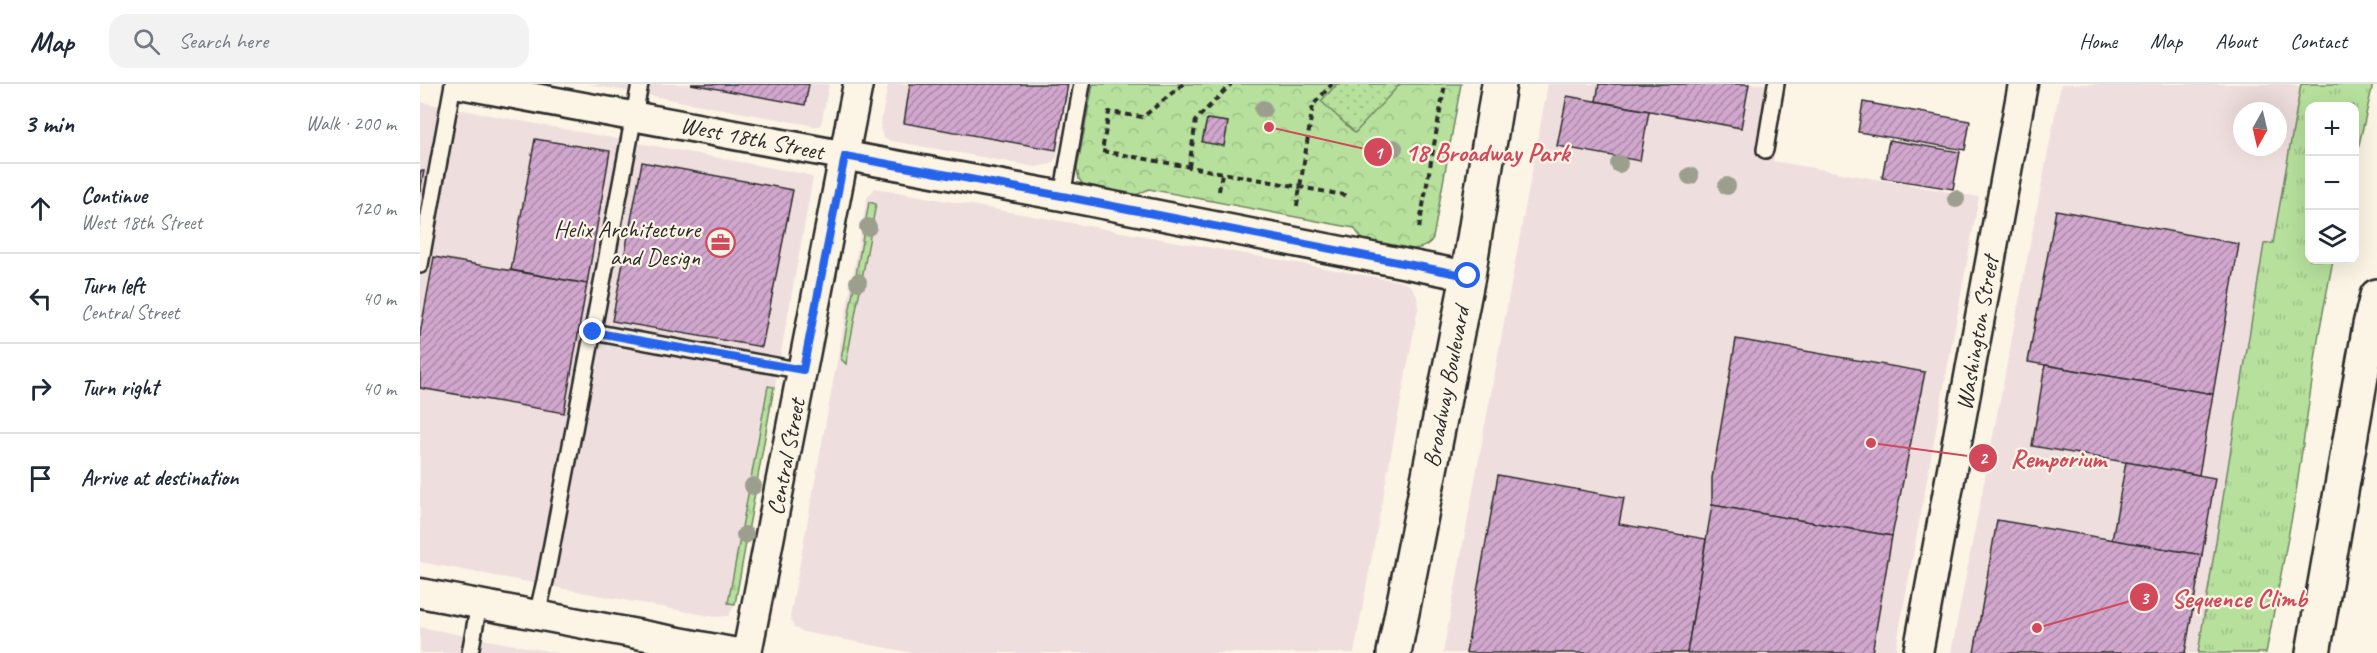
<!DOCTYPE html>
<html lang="en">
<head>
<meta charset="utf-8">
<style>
	body { margin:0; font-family:Caveat,sans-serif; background:#f2f2f3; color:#1f2937 }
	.controls { position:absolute; right:18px; top:18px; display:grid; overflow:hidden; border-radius:12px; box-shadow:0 6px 24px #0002 }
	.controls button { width:54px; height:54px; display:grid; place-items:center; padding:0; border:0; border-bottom:2px solid #e0e1e3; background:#fff; color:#1f2937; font:30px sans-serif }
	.compass { position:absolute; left:1813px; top:18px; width:54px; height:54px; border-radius:50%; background:#fff; box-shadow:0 6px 24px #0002; rotate:188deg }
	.stop { position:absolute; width:18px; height:18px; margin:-14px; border:4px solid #2563eb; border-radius:50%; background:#fff }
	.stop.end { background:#2563eb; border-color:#fff; box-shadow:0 2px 6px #0008 }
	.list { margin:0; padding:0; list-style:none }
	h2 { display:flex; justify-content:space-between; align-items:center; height:78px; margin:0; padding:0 24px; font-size:26px }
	h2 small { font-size:20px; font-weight:400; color:#747a83 }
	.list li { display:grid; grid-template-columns:39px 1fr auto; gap:18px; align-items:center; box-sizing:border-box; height:90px; padding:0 24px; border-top:2px solid #e0e1e3 }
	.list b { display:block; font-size:22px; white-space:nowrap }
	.list p { margin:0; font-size:20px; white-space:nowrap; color:#747a83 }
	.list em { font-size:20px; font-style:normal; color:#747a83 }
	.icon { flex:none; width:33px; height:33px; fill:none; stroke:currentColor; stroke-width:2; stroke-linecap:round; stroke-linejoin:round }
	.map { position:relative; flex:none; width:1957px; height:569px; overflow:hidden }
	header { display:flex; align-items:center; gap:36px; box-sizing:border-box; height:84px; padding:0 30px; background:#fff; border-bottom:2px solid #e0e1e3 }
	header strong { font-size:28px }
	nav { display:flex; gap:33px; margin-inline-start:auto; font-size:21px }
	.search { width:420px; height:54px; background:#f2f2f3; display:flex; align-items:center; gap:15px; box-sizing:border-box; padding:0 21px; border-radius:18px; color:#747a83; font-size:22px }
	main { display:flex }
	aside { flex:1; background:#fff }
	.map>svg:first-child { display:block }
	.built { fill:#efdede; fill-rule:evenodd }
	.grass { fill:url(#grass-tufts); stroke:#708664; stroke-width:1.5 }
	.park { fill:url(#park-crowns); stroke:#708664; stroke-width:1.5 }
	.garden { fill:url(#garden-dots); stroke:#708664; stroke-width:1.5 }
	.building { fill:url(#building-hatch); stroke:#2b2b2b; stroke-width:1.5 }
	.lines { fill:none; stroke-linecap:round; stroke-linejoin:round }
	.service-casing { stroke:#2b2b2b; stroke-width:20 }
	.minor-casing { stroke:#2b2b2b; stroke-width:33 }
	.secondary-casing { stroke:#2b2b2b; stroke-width:38 }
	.motorway-casing { stroke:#2b2b2b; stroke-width:38 }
	.path { stroke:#2b2b2b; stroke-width:4; stroke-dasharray:6 4.5; stroke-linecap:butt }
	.service { stroke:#fcf5e5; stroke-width:15 }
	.minor { stroke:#fcf5e5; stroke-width:28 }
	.secondary { stroke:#fcf5e5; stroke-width:33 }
	.motorway { stroke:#fcf5e5; stroke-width:33 }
	.tree { fill:#9c9f8e }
	.route { stroke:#2563eb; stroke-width:8 }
	.labels { text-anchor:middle; stroke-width:4.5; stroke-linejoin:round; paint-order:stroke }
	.street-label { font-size:24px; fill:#2b2b2b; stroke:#fcf5e5 }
	.poi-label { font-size:24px; fill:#2b2b2b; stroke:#fcf5e5; text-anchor:end }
	.leader { fill:none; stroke:#d1495b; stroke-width:2 }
	.callout-dot { fill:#d1495b; stroke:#fcf5e5; stroke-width:2 }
	.mark-label { font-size:18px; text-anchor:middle; font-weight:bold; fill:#fff }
	.callout-label { font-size:26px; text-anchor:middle; font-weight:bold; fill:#d1495b; stroke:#fcf5e5; stroke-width:4.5; stroke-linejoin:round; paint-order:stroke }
</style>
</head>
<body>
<header>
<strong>Map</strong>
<div class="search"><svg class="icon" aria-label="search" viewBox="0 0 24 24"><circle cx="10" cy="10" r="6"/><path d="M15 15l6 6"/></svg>Search here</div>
<nav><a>Home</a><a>Map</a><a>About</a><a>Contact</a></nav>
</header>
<main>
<aside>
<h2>3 min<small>Walk · 200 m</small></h2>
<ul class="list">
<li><svg class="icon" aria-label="ahead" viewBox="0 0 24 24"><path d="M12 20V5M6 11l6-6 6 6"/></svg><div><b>Continue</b><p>West 18th Street</p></div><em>120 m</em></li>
<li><svg class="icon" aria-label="left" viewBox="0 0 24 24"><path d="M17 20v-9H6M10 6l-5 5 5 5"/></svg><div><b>Turn left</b><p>Central Street</p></div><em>40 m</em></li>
<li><svg class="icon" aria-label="right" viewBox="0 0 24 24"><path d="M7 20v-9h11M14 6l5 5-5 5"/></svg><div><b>Turn right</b></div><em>40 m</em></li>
<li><svg class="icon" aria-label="arrive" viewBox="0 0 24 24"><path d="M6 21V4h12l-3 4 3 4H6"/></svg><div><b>Arrive at destination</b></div></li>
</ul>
</aside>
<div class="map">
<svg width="1957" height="569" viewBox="0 0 1957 569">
	<defs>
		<pattern id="grass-tufts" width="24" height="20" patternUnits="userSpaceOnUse" patternTransform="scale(1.5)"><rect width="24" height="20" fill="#b6e09c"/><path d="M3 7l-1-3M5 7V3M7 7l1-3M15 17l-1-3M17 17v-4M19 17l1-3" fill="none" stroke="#9dc087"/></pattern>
		<pattern id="park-crowns" width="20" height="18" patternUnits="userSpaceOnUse" patternTransform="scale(1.5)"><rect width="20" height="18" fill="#b6e09c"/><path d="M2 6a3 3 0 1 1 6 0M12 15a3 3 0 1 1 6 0" fill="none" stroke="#9dc087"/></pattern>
		<pattern id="garden-dots" width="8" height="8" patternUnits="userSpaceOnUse" patternTransform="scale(1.5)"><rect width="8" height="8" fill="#b6e09c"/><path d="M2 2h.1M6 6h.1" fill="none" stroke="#9dc087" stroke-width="1.8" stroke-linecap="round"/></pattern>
		<pattern id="building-hatch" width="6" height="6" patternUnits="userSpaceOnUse" patternTransform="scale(1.5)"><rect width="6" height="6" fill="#d1a7cd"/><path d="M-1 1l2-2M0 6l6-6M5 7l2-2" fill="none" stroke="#aa88a7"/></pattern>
	</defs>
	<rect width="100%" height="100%" fill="#fcf5e5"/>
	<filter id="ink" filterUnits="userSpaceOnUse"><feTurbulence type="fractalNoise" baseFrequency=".0167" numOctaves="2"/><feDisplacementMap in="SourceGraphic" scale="12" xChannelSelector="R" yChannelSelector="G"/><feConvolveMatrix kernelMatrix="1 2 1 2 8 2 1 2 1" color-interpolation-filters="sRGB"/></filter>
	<g filter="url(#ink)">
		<g class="built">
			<polygon points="167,0 409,0 402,36 400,42 395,42"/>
			<polygon points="468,0 650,0 637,73 631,80 616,83 467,56 463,53 460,44"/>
			<polygon points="1128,0 1366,0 1353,77 1559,113 1475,569 1023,569"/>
			<path d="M1641 0H1871L1881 2 1853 159 1844 160 1778 569H1531ZM1822 27H1858V63H1822Z"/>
			<polygon points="0,18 385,90 393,94 315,520 309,532 295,533 0,478"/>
			<polygon points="455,104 983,198 991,202 997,212 998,225 934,569 494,569 383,548 374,543 370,533 447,114"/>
			<polygon points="0,543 68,556 138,569 0,569"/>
		</g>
		<g class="grass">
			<polygon points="1881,0 1953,0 1935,78 1934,22 1890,22 1890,176 1913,176 1899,249 1874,422 1846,569 1778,569 1844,160 1853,159"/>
			<polygon points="449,118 456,120 426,280 421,275"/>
			<polygon points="348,302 354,303 315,520 308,519"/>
		</g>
		<path class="park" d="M673 0H1041L1013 154C1003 174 960 162 943 156L934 144 729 105 712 113 664 102 659 95 657 85Z"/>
		<polygon class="garden" points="917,0 980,0 935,49 901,17"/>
		<g class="building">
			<polygon points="271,0 389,0 385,21"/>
			<polygon points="490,0 648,0 636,66 484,39"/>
			<polygon points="1179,0 1329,0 1321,44 1176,17"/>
			<polygon points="1147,12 1229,27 1220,77 1137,62"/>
			<polygon points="1443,18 1550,37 1545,66 1438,48"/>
			<polygon points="787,35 808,38 804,62 782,58"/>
			<polygon points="115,55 190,67 167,200 91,186"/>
			<polygon points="1469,56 1540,68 1533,105 1462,94"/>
			<polygon points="222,78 373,106 342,263 192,237"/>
			<polygon points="0,87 4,87 0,108"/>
			<polygon points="1636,126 1819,160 1793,310 1608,278"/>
			<polygon points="14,173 167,200 144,329 0,304 0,250"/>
			<polygon points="1316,255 1505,288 1472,452 1292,421 1292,394"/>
			<polygon points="1625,281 1793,310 1779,391 1612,362"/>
			<polygon points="1706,378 1795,394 1782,471 1692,456"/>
			<polygon points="1078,391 1204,414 1199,440 1286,455 1267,569 1046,569"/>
			<polygon points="1292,421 1472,452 1452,569 1267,569"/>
			<polygon points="1577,436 1782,471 1765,569 1554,569"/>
		</g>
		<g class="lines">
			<defs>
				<g id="service">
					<polyline points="1345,66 1356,0"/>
					<polyline points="642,112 662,0"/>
					<polyline points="0,181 33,0"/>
					<polyline points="173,248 383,287"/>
					<polyline points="117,531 125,497 220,0"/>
					<polyline points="50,569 59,520"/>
				</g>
				<g id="minor">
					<polyline points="40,0 642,112 1048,192"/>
					<polyline points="0,509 317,569"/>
					<polyline points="327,569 438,0"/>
					<polyline points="1498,569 1603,0"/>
				</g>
				<polyline id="secondary" points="974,569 1048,192 1079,0"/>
				<polyline id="motorway" points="1893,569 1950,241 1957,212"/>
			</defs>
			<use href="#service" class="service-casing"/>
			<use href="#minor" class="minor-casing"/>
			<use href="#secondary" class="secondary-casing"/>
			<use href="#motorway" class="motorway-casing"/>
			<g class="path">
				<polyline points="763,0 723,33 689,28 682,67 929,112"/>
				<polyline points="769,83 776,36 811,0"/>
				<polyline points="799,107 802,89"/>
				<polyline points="877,122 893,21 912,0"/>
				<polyline points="999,144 1025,0"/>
			</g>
			<use href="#service" class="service"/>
			<use href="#minor" class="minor"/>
			<use href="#secondary" class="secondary"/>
			<use href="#motorway" class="motorway"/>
		</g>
		<g class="tree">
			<circle cx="843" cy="25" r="9"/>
			<circle cx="974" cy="64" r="9"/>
			<circle cx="1199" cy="80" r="9"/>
			<circle cx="1270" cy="92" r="9"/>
			<circle cx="1307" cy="102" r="9"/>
			<circle cx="1536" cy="115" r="9"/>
			<circle cx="448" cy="143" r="9"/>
			<circle cx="438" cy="198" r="9"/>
			<circle cx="333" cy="402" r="9"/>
			<circle cx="325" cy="451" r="9"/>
		</g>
	</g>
	<g class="lines" filter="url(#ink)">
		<polyline class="route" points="173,248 383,286 425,72 642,112 1048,192"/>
	</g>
	<defs>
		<symbol id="office-ring" viewBox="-11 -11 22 22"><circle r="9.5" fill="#fcf5e5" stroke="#d1495b" stroke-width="1.5"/><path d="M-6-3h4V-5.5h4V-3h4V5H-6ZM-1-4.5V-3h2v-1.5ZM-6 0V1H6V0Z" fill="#d1495b"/></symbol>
	</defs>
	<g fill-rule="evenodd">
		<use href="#office-ring" x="284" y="142" width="33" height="33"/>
	</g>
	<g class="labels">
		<g class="street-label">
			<text transform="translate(332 54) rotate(11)" y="8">West 18th Street</text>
			<text transform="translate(1557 249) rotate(-80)" y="8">Washington Street</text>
			<text transform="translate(1026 303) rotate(-79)" y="8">Broadway Boulevard</text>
			<text transform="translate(366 373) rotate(-79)" y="8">Central Street</text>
		</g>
		<g class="poi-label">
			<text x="280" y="153">Helix Architecture<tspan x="280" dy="28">and Design</tspan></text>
		</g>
	</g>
	<path class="leader" d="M849 43L958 68M1451 359L1563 374M1617 544L1724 513"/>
	<g class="callout-dot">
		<circle cx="849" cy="43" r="6"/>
		<circle cx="1451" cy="359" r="6"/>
		<circle cx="1617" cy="544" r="6"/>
		<circle cx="958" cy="68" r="15"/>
		<circle cx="1563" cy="374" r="15"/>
		<circle cx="1724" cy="513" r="15"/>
	</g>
	<g class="mark-label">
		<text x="958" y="75">1</text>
		<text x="1563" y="380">2</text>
		<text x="1724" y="520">3</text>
	</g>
	<g class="callout-label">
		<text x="1067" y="77">18 Broadway Park</text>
		<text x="1638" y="383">Remporium</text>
		<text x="1819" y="523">Sequence Climb</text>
	</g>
</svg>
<div class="controls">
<button>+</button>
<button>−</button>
<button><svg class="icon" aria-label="layers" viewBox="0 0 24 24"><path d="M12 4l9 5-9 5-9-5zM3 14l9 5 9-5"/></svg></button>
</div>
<svg class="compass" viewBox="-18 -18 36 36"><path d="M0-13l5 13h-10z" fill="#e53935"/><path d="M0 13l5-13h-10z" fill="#747a83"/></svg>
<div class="stop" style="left:1048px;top:192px"></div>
<div class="stop end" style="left:173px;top:248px"></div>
</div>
</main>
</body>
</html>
